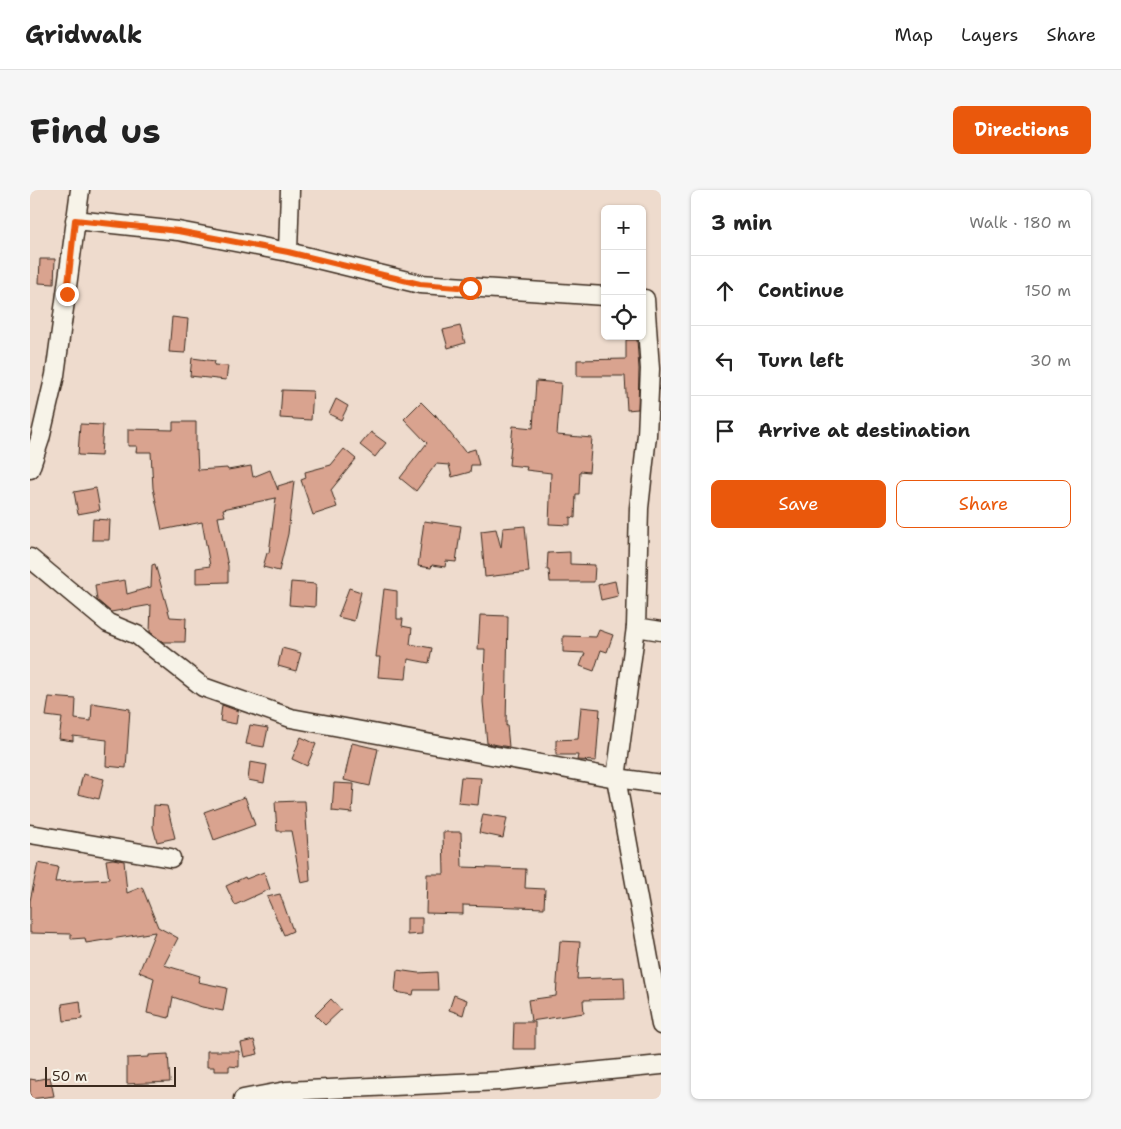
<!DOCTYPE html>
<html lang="en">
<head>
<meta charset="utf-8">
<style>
	body { margin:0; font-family:"Shantell Sans",sans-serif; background:#f6f6f6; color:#222 }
	.controls { position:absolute; right:15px; top:15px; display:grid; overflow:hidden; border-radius:8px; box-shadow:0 1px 4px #0004 }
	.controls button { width:45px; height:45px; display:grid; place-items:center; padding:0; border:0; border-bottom:1px solid #e0e0e0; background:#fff; color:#222; font:25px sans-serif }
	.scale { position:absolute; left:15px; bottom:12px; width:131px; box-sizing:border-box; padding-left:5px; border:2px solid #3b2a1e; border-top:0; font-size:14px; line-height:18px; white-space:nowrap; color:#3b2a1e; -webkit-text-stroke:4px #f7f3e8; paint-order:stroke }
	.stop { position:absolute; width:15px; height:15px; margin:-11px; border:4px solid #ea580c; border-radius:50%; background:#fff }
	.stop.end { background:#ea580c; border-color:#fff; box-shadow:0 1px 5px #0008 }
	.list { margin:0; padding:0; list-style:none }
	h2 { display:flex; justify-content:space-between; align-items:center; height:65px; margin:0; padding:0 20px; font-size:21px }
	h2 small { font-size:16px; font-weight:400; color:#767676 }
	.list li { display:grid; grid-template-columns:32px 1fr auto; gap:15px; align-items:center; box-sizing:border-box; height:70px; padding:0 20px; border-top:1px solid #e0e0e0 }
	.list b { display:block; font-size:19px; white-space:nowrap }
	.list em { font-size:16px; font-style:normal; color:#767676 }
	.actions { display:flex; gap:10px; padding:15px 20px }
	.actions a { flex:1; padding:11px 0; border:1px solid #ea580c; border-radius:8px; text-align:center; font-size:18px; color:#ea580c }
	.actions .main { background:#ea580c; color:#fff }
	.icon { flex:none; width:28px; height:28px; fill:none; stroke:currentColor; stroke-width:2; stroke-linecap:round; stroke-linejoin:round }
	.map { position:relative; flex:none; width:631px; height:909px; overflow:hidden; border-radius:8px }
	header { display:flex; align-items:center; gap:30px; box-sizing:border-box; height:70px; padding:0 25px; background:#fff; border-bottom:1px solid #e0e0e0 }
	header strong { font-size:24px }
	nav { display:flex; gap:28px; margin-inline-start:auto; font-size:18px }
	.intro { display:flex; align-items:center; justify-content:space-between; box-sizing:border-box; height:120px; padding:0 30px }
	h1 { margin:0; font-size:35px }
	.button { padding:12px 22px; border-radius:8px; background:#ea580c; color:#fff; font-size:18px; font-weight:700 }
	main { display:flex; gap:30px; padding:0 30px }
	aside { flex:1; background:#fff; border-radius:8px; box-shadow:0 1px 4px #0004 }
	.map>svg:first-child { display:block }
	.building { fill:#d9a38f; stroke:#3b2a1e }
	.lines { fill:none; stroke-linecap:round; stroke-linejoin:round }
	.minor-casing { stroke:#3b2a1e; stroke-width:21 }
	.minor { stroke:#f7f3e8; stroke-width:18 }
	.route { stroke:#ea580c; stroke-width:6 }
</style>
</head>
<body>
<header>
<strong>Gridwalk</strong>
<nav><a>Map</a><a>Layers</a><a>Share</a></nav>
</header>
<div class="intro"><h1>Find us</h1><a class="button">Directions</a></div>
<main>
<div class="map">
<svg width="631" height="909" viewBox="0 0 631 909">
	<rect width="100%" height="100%" fill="#eedbcd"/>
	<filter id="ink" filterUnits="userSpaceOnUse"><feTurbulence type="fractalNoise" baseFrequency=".02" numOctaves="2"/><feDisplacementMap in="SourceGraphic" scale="10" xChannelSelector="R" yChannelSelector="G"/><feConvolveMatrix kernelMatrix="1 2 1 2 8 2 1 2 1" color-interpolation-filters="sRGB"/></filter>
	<g filter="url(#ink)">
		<g class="building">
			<polygon points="10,69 25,69 24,94 9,93"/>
			<polygon points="142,127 158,129 155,163 139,162"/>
			<polygon points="430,136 435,153 418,158 413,140"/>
			<polygon points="596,150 607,150 609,179 608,219 597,220 595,186 547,186 547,170 596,169"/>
			<polygon points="162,168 185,171 184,175 198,176 196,190 160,186"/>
			<polygon points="506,191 531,193 527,245 562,248 559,282 550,281 549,304 546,304 545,328 540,327 540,335 519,334 521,283 496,280 497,277 479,275 483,236 503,238"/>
			<polygon points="252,200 283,201 281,230 250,228"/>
			<polygon points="306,209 318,216 311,230 299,224"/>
			<polygon points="391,212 406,227 405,224 435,262 445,259 449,275 441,275 440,282 422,287 419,275 406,274 386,301 370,288 397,253 374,229"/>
			<polygon points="143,232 166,232 166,261 167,260 168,280 197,278 198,280 221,276 223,287 240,280 248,300 248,296 264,291 258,344 249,381 233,377 237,363 239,363 246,308 193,319 195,326 188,327 198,376 198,392 166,393 166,378 180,376 172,332 132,340 123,298 121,262 106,262 107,256 98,256 98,239 143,240"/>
			<polygon points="50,234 73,235 71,266 48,265"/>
			<polygon points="341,242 356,253 345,267 330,255"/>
			<polygon points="314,259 326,269 301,300 307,317 283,325 271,290 276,288 275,282 301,275"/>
			<polygon points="66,298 70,320 48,324 44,302"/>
			<polygon points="63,329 80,330 79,350 62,350"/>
			<polygon points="394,331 431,336 426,372 416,371 415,377 402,375 401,378 388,376"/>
			<polygon points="495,336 499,382 455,387 451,341 466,339 471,358 473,338"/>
			<polygon points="540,362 540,374 565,375 564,392 520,392 519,380 517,380 518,363"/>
			<polygon points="125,374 140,427 156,428 155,452 133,452 120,442 121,415 81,422 67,410 65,395 95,390 97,404 121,397 122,375"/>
			<polygon points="585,391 588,406 571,410 568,395"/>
			<polygon points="261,392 286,394 285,417 259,415"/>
			<polygon points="319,398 331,402 324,431 308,427"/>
			<polygon points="354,399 367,401 367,429 373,429 372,436 382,438 380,454 402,458 399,473 378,469 376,489 348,487 350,467 346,467"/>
			<polygon points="450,425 478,426 476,536 477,535 479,557 457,553 453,512 455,459 448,459"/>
			<polygon points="569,440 583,445 577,462 571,460 564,481 550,476 555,463 533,462 533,446 566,447"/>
			<polygon points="252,458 271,463 266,481 248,476"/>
			<polygon points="19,507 46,509 45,529 61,531 62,513 100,519 96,578 76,576 77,550 43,546 43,551 29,549 32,528 16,526"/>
			<polygon points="192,515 208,521 206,534 190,531"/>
			<polygon points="551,517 570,519 566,571 547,570 548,565 526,565 526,550 548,549"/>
			<polygon points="220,535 238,538 234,557 216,554"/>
			<polygon points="271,547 286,554 277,576 262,569"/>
			<polygon points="322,553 348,559 340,596 314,590"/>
			<polygon points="220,572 237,575 234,593 218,590"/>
			<polygon points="53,584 74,589 69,609 48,604"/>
			<polygon points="431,587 451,588 448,615 428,613"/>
			<polygon points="304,593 324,594 322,623 302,621"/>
			<polygon points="215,607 225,635 184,650 174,622"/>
			<polygon points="268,611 275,611 280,691 271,693 261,641 247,641 245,612"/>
			<polygon points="124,615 137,616 145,648 127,652 123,637"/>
			<polygon points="453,624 477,628 473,648 449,643"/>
			<polygon points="413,642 431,642 432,677 496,679 495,698 515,699 514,718 433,715 433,724 396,723 397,684 414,684"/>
			<polygon points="83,669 94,671 97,703 112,697 128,737 148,748 134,775 170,786 168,792 197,798 193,821 172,817 143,807 139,828 117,823 124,788 109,782 125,742 56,753 55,748 41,749 41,744 0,743 0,711 8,673 28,677 25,692 79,689 76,670"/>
			<polygon points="234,682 240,699 205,715 196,696 215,687 216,689"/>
			<polygon points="250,704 263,741 254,745 237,707"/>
			<polygon points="377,728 392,728 392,744 377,745"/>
			<polygon points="530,751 550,752 547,789 594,787 595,809 553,810 554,823 501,831 498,810 526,806"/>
			<polygon points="367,780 388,783 407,782 408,800 384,800 383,805 365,802"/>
			<polygon points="424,805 437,810 433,825 419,820"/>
			<polygon points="301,809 311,820 295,835 285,825"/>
			<polygon points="50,811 52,829 34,831 32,814"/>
			<polygon points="484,832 505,832 505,859 483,859"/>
			<polygon points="224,850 228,864 214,867 211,853"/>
			<polygon points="177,861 209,861 209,877 199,876 199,881 184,881 184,877 177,877"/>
			<polygon points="138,864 140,892 97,894 97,868 119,867 119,865"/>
			<polygon points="20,887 24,906 0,909 0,889 6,890"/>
		</g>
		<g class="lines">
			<defs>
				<g id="minor">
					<polyline points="45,30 148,41 258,62 390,94 575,106"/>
					<polyline points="258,62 260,0"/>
					<polyline points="615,109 620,179 617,245 609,318 606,437 586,588 631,835"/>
					<polyline points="0,279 10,249 25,185 50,0"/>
					<polyline points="0,368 78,433 107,445 173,497 261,528 586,588 631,594"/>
					<polyline points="606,437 631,441"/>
					<polyline points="0,644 141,668"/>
					<polyline points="213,909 256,901 470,891 631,875"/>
				</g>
			</defs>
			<use href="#minor" class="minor-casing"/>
			<use href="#minor" class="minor"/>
		</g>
	</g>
	<g class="lines" filter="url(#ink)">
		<polyline class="route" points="37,104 45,30 148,41 258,62 390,94 440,98"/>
	</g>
</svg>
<div class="controls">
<button>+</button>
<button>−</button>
<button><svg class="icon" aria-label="locate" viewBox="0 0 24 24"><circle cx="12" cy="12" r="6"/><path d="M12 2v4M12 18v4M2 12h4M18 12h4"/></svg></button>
</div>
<div class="scale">50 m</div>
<div class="stop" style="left:440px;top:98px"></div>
<div class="stop end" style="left:37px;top:104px"></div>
</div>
<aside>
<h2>3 min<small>Walk · 180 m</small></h2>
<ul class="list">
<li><svg class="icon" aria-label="ahead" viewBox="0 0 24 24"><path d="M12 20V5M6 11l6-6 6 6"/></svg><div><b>Continue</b></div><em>150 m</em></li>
<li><svg class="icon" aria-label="left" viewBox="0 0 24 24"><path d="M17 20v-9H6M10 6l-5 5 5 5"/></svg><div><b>Turn left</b></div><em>30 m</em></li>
<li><svg class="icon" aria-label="arrive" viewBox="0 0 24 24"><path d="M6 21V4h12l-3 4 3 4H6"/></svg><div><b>Arrive at destination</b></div></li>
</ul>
<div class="actions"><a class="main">Save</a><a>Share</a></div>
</aside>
</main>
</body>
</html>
